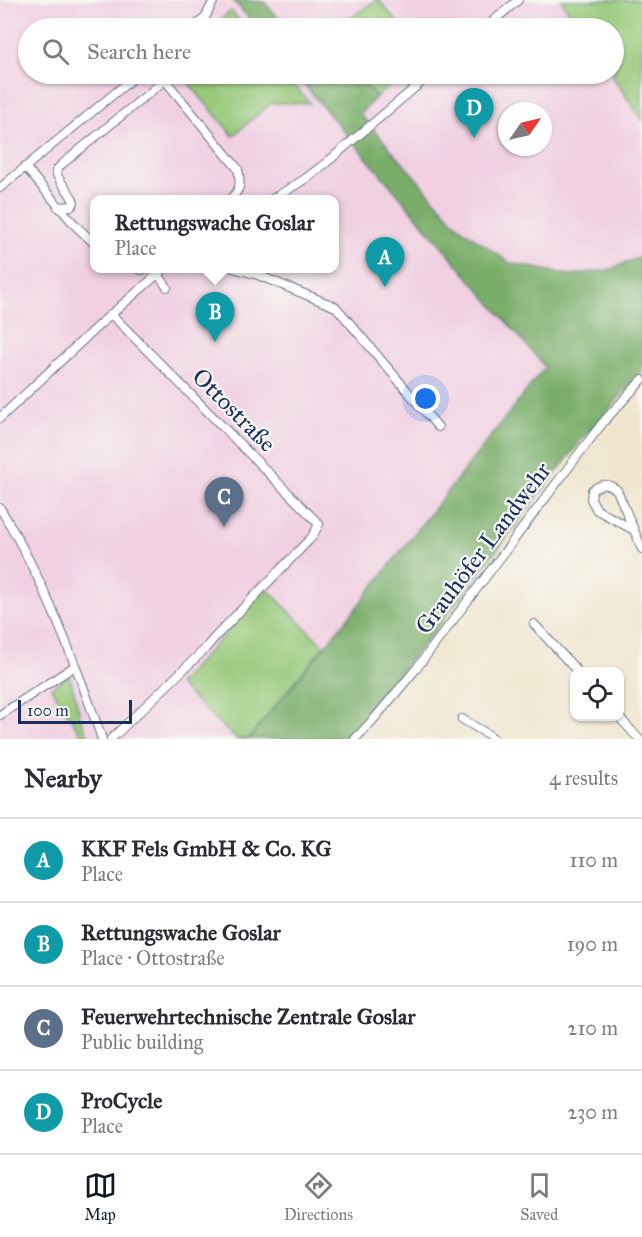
<!DOCTYPE html>
<html lang="en">
<head>
<meta charset="utf-8">
<style>
	body { margin:0; font-family:"IM FELL Great Primer",serif; background:#f2f2f3; color:#2b2b33 }
	.controls { position:absolute; right:18px; bottom:18px; display:grid; overflow:hidden; border-radius:12px; box-shadow:0 2px 4px #0004 }
	.controls button { width:54px; height:54px; display:grid; place-items:center; padding:0; border:0; border-bottom:2px solid #e1e1e2; background:#fff; color:#2b2b33; font:30px sans-serif }
	.compass { position:absolute; left:498px; top:102px; width:54px; height:54px; border-radius:50%; background:#fff; box-shadow:0 2px 4px #0004; rotate:56deg }
	.scale { position:absolute; left:18px; bottom:15px; width:114px; box-sizing:border-box; padding-left:6px; border:3px solid #1b2f5e; border-top:0; font-size:16px; line-height:21px; white-space:nowrap; color:#1b2f5e; -webkit-text-stroke:4px #f6f6f2; paint-order:stroke }
	.you { position:absolute; left:426px; top:399px; width:21px; height:21px; margin:-15px; border:4px solid #fff; border-radius:50%; background:#1a73e8; box-shadow:0 0 0 9px #1a73e833 }
	.badge { display:grid; place-items:center; width:39px; height:39px; border-radius:50%; background:#111827; color:#fff; font-size:20px; font-weight:700 }
	.pin { position:absolute; translate:-50% -50px; filter:drop-shadow(0 2px 3px #0008) }
	.pin::after { content:''; position:absolute; top:32px; width:21px; height:18px; background:inherit; clip-path:polygon(0 0,100% 0,50% 100%) }
	.popup { position:absolute; left:90px; top:195px; width:249px; height:78px; box-sizing:border-box; display:grid; place-content:center; border-radius:12px; background:#fff; filter:drop-shadow(0 2px 4px #0005); font-size:20px; white-space:nowrap; color:#7c7c81 }
	.popup b { font-size:22px; color:#2b2b33 }
	.popup::after { content:''; position:absolute; left:50%; top:100%; margin-left:-12px; border:12px solid transparent; border-top-color:#fff }
	.list { margin:0; padding:0; list-style:none }
	h2 { display:flex; justify-content:space-between; align-items:center; height:78px; margin:0; padding:0 24px; font-size:26px }
	h2 small { font-size:20px; font-weight:400; color:#7c7c81 }
	.list li { display:grid; grid-template-columns:39px 1fr auto; gap:18px; align-items:center; box-sizing:border-box; height:84px; padding:0 24px; border-top:2px solid #e1e1e2 }
	.list b { display:block; font-size:22px; white-space:nowrap }
	.list p { margin:0; font-size:20px; white-space:nowrap; color:#7c7c81 }
	.list em { font-size:20px; font-style:normal; color:#7c7c81 }
	.icon { flex:none; width:33px; height:33px; fill:none; stroke:currentColor; stroke-width:2; stroke-linecap:round; stroke-linejoin:round }
	.map { position:relative; flex:none; width:642px; height:739px; overflow:hidden }
	.search { position:absolute; background:#fff; box-shadow:0 2px 4px #0004; left:18px; right:18px; top:18px; height:66px; display:flex; align-items:center; gap:15px; box-sizing:border-box; padding:0 21px; border-radius:33px; color:#7c7c81; font-size:22px }
	.sheet { height:414px; background:#fff }
	nav { display:flex; justify-content:space-around; align-items:center; box-sizing:border-box; height:84px; border-top:2px solid #e1e1e2; background:#fff; font-size:16px; color:#7c7c81 }
	nav a { display:grid; justify-items:center; gap:3px }
	nav .on { color:#111827 }
	.map>svg:first-child { display:block }
	.built { fill:#f1d0e2; fill-rule:evenodd }
	.green { fill:#97c979; stroke:#597c6c; stroke-width:1.5 }
	.forest { fill:#79ad69; stroke:#4a6e64; stroke-width:1.5 }
	.lines { fill:none; stroke-linecap:round; stroke-linejoin:round }
	.minor-casing { stroke:#666f84; stroke-width:10 }
	.minor { stroke:#fff; stroke-width:8 }
	.labels { text-anchor:middle; stroke-width:4.5; stroke-linejoin:round; paint-order:stroke }
	.street-label { font-size:24px; fill:#1b2f5e; stroke:#f6f6f2 }
</style>
</head>
<body>
<div class="map">
<svg width="642" height="739" viewBox="0 0 642 739">
	<rect width="100%" height="100%" fill="#f6f6f2"/>
	<filter id="ink" filterUnits="userSpaceOnUse"><feTurbulence type="fractalNoise" baseFrequency=".0167" numOctaves="2"/><feDisplacementMap in="SourceGraphic" scale="12" xChannelSelector="R" yChannelSelector="G"/><feConvolveMatrix kernelMatrix="1 2 1 2 8 2 1 2 1" color-interpolation-filters="sRGB"/></filter>
	<filter id="wash" filterUnits="userSpaceOnUse"><feTurbulence type="fractalNoise" baseFrequency=".008" numOctaves="4" result="noise"/><feDisplacementMap in="SourceGraphic" scale="24" xChannelSelector="R" yChannelSelector="G"/><feGaussianBlur stdDeviation="1.35" result="paint"/><feColorMatrix in="noise" values="0 0 0 0 0 0 0 0 0 0 0 0 0 0 0 0 0 1.4 0 .05"/><feComposite in="paint" operator="in"/></filter>
	<g filter="url(#wash)">
		<rect width="100%" height="100%" fill="#f0e5cc"/>
		<g class="built">
			<path d="M0 0H561L580 28H287L264 2 234 1 257 28H28V74H295L545 367 353 612 324 646 267 589 179 685 236 739H0ZM95 200H335V268H95Z"/>
			<path d="M357 74H611L642 120V256L608 270 570 275 510 263 458 226 360 114 376 97ZM507 111H543V147H507Z"/>
		</g>
		<g class="green">
			<polygon points="376,0 379,0 402,28 337,28"/>
			<polygon points="561,0 642,0 642,120 611,74 614,74 614,28 580,28"/>
			<polygon points="231,11 246,28 210,28"/>
			<polygon points="181,74 284,74 310,103 271,103 233,136"/>
			<polygon points="357,74 405,74 376,97"/>
			<polygon points="267,589 324,646 248,739 236,739 178,684"/>
			<path d="M69 675C77 697 78 719 90 739H84L51 688Z"/>
		</g>
		<g class="forest">
			<polygon points="233,0 264,2 287,28 257,28"/>
			<polygon points="295,74 357,74 376,97 360,114 458,226 510,263 570,275 608,270 642,256 642,372 580,442 434,632 343,739 248,739 353,612 545,367"/>
		</g>
	</g>
	<g filter="url(#ink)">
		<g class="lines">
			<defs>
				<g id="minor">
					<polyline points="193,28 205,18 214,0"/>
					<polyline points="485,28 518,0"/>
					<path d="M165 80 238 169C241 184 241 190 229 200"/>
					<polyline points="25,167 75,225 95,244"/>
					<polyline points="0,188 138,74"/>
					<polyline points="271,200 305,179 326,163 431,74"/>
					<path d="M58 207 72 206 74 202C70 190 58 183 56 171L61 165 165 80 159 74"/>
					<polyline points="137,268 142,270 145,268"/>
					<polyline points="233,268 258,275 336,307 438,427"/>
					<polyline points="158,274 167,287"/>
					<polyline points="0,418 101,323 165,268"/>
					<path d="M0 508C44 580 74 659 102 739"/>
					<path d="M634 530 597 510 591 499 592 490C603 483 607 483 617 490L642 549"/>
					<polyline points="534,624 578,672"/>
					<polyline points="0,715 75,666"/>
					<polyline points="618,716 639,739"/>
					<polyline points="462,719 489,735 494,739"/>
					<polyline points="111,739 204,650 215,637 312,537 319,524 111,314"/>
					<polyline points="355,739 374,719 416,669 587,443 605,420 642,380"/>
				</g>
			</defs>
			<use href="#minor" class="minor-casing"/>
			<use href="#minor" class="minor"/>
		</g>
	</g>
	<g class="labels">
		<g class="street-label">
			<text transform="translate(234 410) rotate(45)" y="8">Ottostraße</text>
			<text transform="translate(483 548) rotate(-53)" y="8">Grauhöfer Landwehr</text>
		</g>
	</g>
</svg>
<div class="controls">
<button><svg class="icon" aria-label="locate" viewBox="0 0 24 24"><circle cx="12" cy="12" r="6"/><path d="M12 2v4M12 18v4M2 12h4M18 12h4"/></svg></button>
</div>
<svg class="compass" viewBox="-18 -18 36 36"><path d="M0-13l5 13h-10z" fill="#e53935"/><path d="M0 13l5-13h-10z" fill="#7c7c81"/></svg>
<div class="scale">100 m</div>
<div class="you"></div>
<div class="pin badge" style="left:385px;top:287px;background:#0f9aa8">A</div>
<div class="pin badge" style="left:215px;top:342px;background:#0f9aa8">B</div>
<div class="popup"><b>Rettungswache Goslar</b>Place</div>
<div class="pin badge" style="left:224px;top:527px;background:#5c6f8a">C</div>
<div class="pin badge" style="left:474px;top:138px;background:#0f9aa8">D</div>
<div class="search"><svg class="icon" aria-label="search" viewBox="0 0 24 24"><circle cx="10" cy="10" r="6"/><path d="M15 15l6 6"/></svg>Search here</div>
</div>
<section class="sheet">
<h2>Nearby<small>4 results</small></h2>
<ul class="list">
<li><span class="badge" style="background:#0f9aa8">A</span><div><b>KKF Fels GmbH &amp; Co. KG</b><p>Place</p></div><em>110 m</em></li>
<li><span class="badge" style="background:#0f9aa8">B</span><div><b>Rettungswache Goslar</b><p>Place · Ottostraße</p></div><em>190 m</em></li>
<li><span class="badge" style="background:#5c6f8a">C</span><div><b>Feuerwehrtechnische Zentrale Goslar</b><p>Public building</p></div><em>210 m</em></li>
<li><span class="badge" style="background:#0f9aa8">D</span><div><b>ProCycle</b><p>Place</p></div><em>230 m</em></li>
</ul>
</section>
<nav>
<a class="on"><svg class="icon" aria-label="map" viewBox="0 0 24 24"><path d="M3 6l6-2 6 2 6-2v14l-6 2-6-2-6 2zM9 4v14M15 6v14"/></svg>Map</a>
<a><svg class="icon" aria-label="directions" viewBox="0 0 24 24"><path d="M12 3l9 9-9 9-9-9zM9 14v-3h6M13 9l2 2-2 2"/></svg>Directions</a>
<a><svg class="icon" aria-label="saved" viewBox="0 0 24 24"><path d="M7 4h10v16l-5-4-5 4z"/></svg>Saved</a>
</nav>
</body>
</html>
